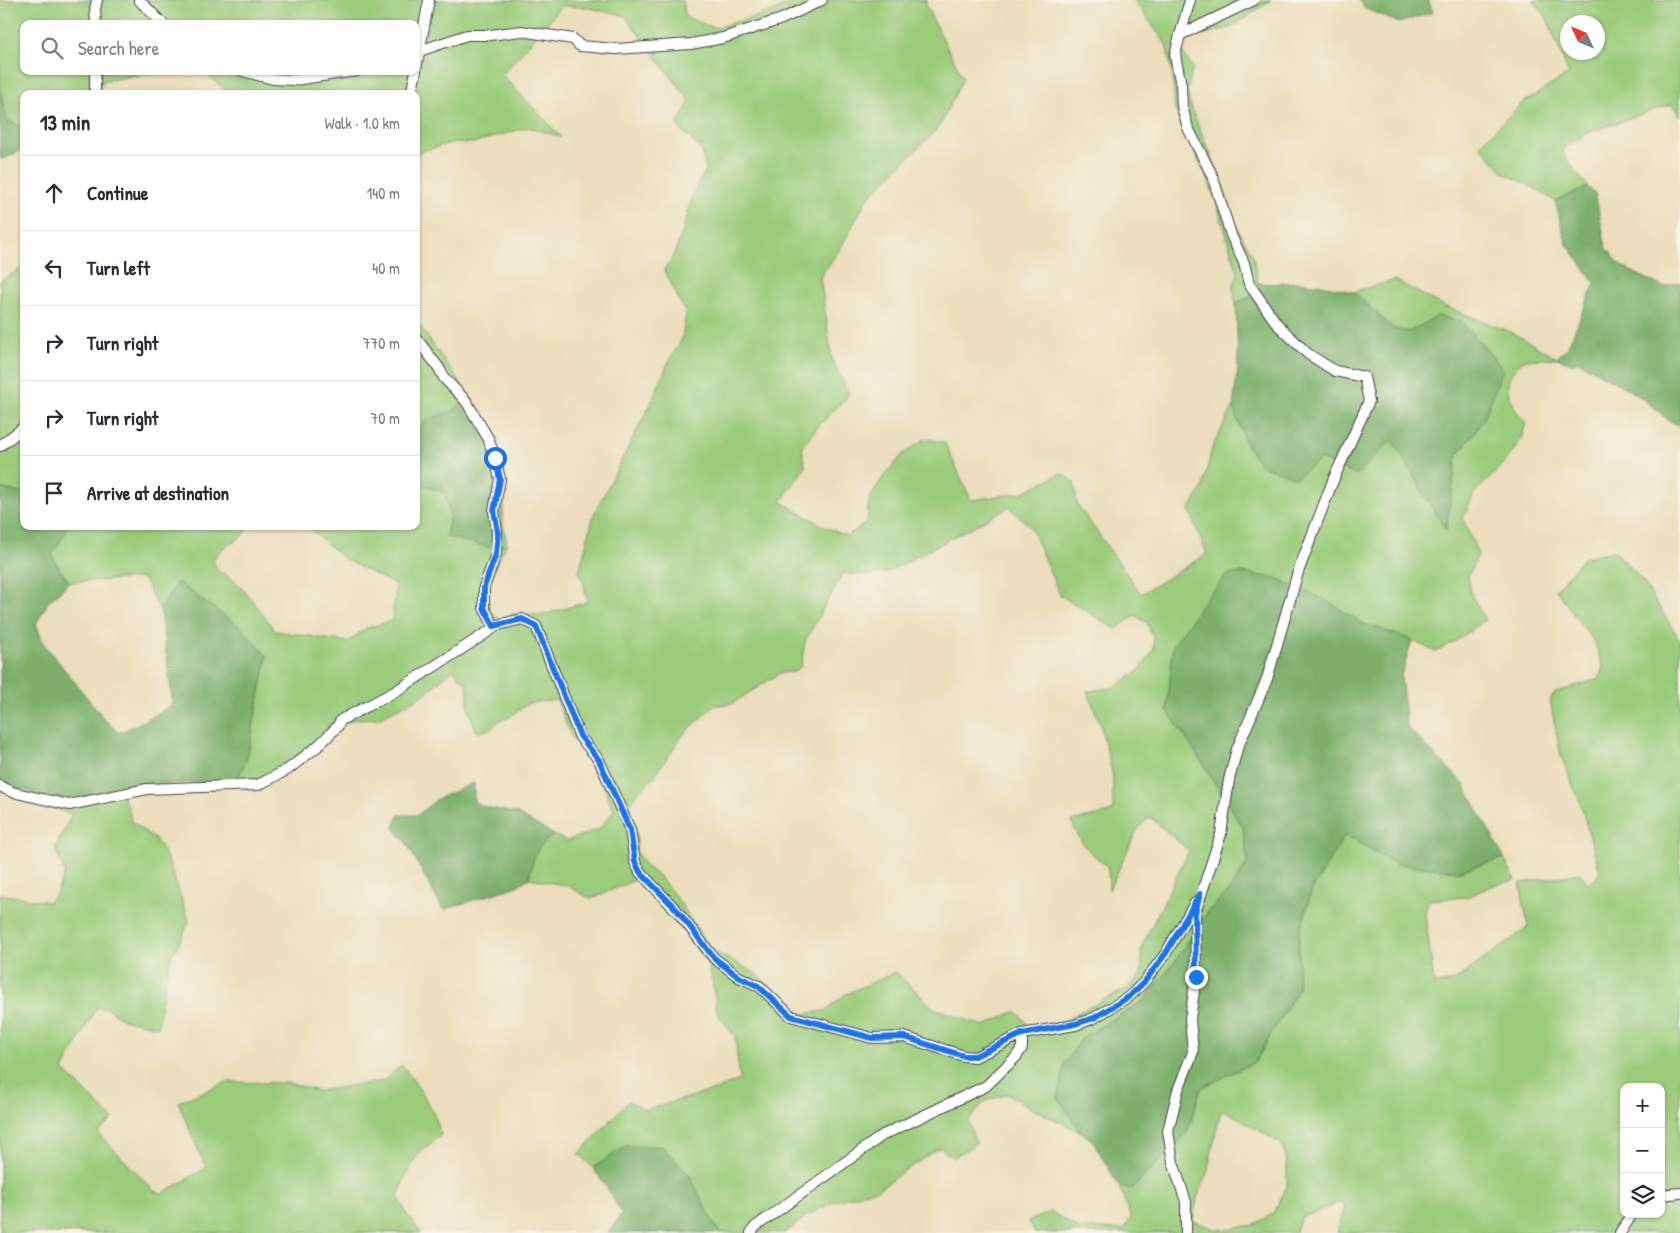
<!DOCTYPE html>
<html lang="en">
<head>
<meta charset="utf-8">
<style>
	body { margin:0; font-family:"Patrick Hand",sans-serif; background:#f2f2f3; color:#2b2b33 }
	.controls { position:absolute; right:15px; bottom:15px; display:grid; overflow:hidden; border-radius:10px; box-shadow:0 1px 4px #0004 }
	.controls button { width:45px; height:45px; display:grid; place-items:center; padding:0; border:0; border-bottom:1px solid #e1e1e2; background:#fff; color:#2b2b33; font:25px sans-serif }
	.compass { position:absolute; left:1560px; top:15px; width:45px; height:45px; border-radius:50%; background:#fff; box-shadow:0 1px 4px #0004; rotate:314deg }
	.stop { position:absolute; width:15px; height:15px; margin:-11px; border:4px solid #1a73e8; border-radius:50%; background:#fff }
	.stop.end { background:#1a73e8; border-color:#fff; box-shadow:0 1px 5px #0008 }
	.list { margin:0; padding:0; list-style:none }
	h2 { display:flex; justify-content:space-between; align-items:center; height:65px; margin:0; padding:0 20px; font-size:21px }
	h2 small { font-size:16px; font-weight:400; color:#7c7c81 }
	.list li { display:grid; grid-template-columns:32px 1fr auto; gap:15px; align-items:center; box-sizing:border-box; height:75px; padding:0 20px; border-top:1px solid #e1e1e2 }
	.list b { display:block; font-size:19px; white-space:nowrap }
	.list em { font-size:16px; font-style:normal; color:#7c7c81 }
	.icon { flex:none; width:28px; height:28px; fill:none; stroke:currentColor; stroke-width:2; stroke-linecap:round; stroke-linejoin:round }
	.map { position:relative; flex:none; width:1680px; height:1233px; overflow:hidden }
	.search { position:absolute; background:#fff; box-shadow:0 1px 4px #0004; left:20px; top:20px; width:400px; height:55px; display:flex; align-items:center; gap:12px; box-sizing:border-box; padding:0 18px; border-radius:10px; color:#7c7c81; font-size:19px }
	.panel { position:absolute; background:#fff; box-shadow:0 1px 4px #0004; left:20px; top:90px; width:400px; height:440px; border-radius:10px }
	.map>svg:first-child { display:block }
	.green { fill:#9bcc7b; stroke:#5e775b; fill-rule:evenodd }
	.forest { fill:#7cb06b; stroke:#4f6953 }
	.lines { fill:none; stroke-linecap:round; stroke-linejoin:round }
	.minor-casing { stroke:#403e4e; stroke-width:12 }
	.minor { stroke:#fff; stroke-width:10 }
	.route { stroke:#1a73e8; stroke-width:6 }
</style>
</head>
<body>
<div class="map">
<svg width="1680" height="1233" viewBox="0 0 1680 1233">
	<rect width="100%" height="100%" fill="#f7f3e8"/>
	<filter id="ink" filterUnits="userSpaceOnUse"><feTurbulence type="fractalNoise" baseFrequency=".02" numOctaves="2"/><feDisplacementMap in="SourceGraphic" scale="10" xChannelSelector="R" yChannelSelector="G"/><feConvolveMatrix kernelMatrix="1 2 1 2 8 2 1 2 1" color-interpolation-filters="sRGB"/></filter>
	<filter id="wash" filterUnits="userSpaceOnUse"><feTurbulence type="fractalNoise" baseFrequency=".0096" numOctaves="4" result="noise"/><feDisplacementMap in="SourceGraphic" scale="20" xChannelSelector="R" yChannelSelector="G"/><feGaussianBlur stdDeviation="1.12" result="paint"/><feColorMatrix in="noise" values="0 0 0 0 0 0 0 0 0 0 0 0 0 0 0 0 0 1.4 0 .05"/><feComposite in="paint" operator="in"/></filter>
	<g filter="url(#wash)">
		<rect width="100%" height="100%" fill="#ecdeba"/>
		<g class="green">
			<path d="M0 0H683L685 17 714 28 772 12 796 0H926V6L963 78 939 127 867 199 840 249 820 277 832 359 849 395 815 430 802 447 805 467 781 502 827 528 847 536 867 522 869 500 882 479 902 455 926 438 945 443 971 500 1022 493 1061 473 1074 482 1077 504 1141 594 1207 554 1189 510 1203 487 1212 448 1233 407 1247 446 1321 459 1356 475 1392 439 1446 529 1457 456 1484 419 1438 316 1409 332 1393 328 1353 292 1395 280 1441 305 1513 333 1557 358 1523 360C1519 365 1512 371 1510 376 1503 394 1515 411 1526 423L1521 440 1504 464 1474 493 1463 519 1478 555 1468 576 1472 596 1485 620 1459 639 1436 652 1412 640 1362 623 1327 601 1294 586 1167 710 1202 762 1243 828 1248 862 1229 891 1209 910 1174 963 1145 1000 1082 1038 1058 1098 1081 1132 1033 1109 1008 1094 985 1101 968 1121 976 1143 953 1158 940 1147 878 1189 835 1201 808 1215 785 1233H720L712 1220 626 1146 593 1168 579 1154 629 1101 645 1110 712 1091 740 1080 735 1037 717 1013 712 979 706 961 691 942 678 915 642 877 591 899 568 886 529 878C534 856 534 848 554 835L566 841 599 829 614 811 591 755 572 739 557 700 529 703 508 718 500 720 492 728 477 733 468 708V686L453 669 421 697 378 718 355 719 344 723 337 719C317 739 281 777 252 780 247 781 242 780 237 780L247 758 267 656 177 583 160 610 143 578 69 582 60 570 52 555 67 530 63 526H248C242 545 221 542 213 561 220 577 221 570 232 579 247 592 264 615 275 631L347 642 367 628 392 621 396 585 344 559 307 526H416V482L445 493 450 515 493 548 507 544 497 562 487 592 490 611 499 619 513 614 543 615 587 602 584 583 579 572 594 514 651 403 669 361 682 339 686 314 664 269 671 261 683 231 693 193 706 170 702 151 677 125 690 101 625 16 585 7 562 6 502 75 561 137 528 127 473 143H451L418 152 416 158V94H230L208 75 188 71H416V24H24V71H159L104 81 98 90V94H24V127L7 121 0 91ZM1009 507 1030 526 1060 595 1116 629 1135 615 1147 623 1153 637 1154 649 1140 670 1114 688 1087 691 1100 723 1113 776V810L1097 816 1072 821C1079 844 1090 852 1108 867L1109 890 1138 828 1150 817 1189 851 1143 944 1141 952 1142 965 1140 976 1125 990 1077 1013 1062 1023 1030 1027 1016 1011 984 1026 933 1008 896 972 846 994 825 1011 802 1014 755 973 712 950 676 897 659 876 646 867 636 852 637 840 635 824 628 806 638 792 652 779 683 735 713 706 733 703 780 673 794 672 801 666 805 641 843 573 864 575 886 573Z"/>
			<polygon points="1134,0 1271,0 1232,27 1188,38 1181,50 1193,68 1187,91 1193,113 1217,169 1238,230 1253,255 1258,283 1250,297 1236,303 1233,288 1238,273 1213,192 1175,109 1172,72 1166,44"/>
			<path d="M1533 0H1680V116L1671 104 1588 133 1564 147V156L1588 187 1555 201 1525 183 1504 173 1480 145 1521 104 1569 74 1546 16ZM1568 22H1598V52H1568Z"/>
			<polygon points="24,267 24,494 0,488 0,458 3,452 0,450 0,281"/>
			<polygon points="416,321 470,396 453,411 426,420 416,433 416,365 425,356 416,346"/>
			<path d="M1615 551 1644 583 1680 640V1233H1337L1345 1207 1341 1202 1301 1218 1295 1233H1034L1028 1221 1051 1212 1078 1228 1124 1230 1131 1217 1119 1186 1131 1190 1187 1133 1201 1088 1255 1062 1298 989 1299 934 1312 890 1345 834 1397 864 1458 871 1504 858 1515 880 1491 886 1467 897 1428 900 1425 914 1434 984 1454 981 1528 927 1520 883 1580 873 1588 884 1595 879 1600 872 1580 802 1561 756 1550 700 1555 693 1599 678 1603 667 1595 643 1556 590 1584 557ZM1624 1087H1661V1214H1624ZM1221 1110 1228 1112 1282 1144 1287 1163V1186L1274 1213 1254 1225 1218 1230 1193 1221 1197 1198 1206 1177Z"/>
			<path d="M0 779 10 786 70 799 93 794 120 792 129 808 131 821 156 840 168 860 189 921 180 942 171 956 161 1002 158 1027 122 1019 107 1008H96L63 1070 113 1119 98 1133 154 1191 163 1193 206 1168 178 1102 228 1082 289 1083 318 1091 383 1081 402 1065C418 1087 435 1109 441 1135L418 1154 405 1177 398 1197 408 1216 421 1233H0V894L49 902 57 892 65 873 55 848 72 814 0 791Z"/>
		</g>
		<g class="forest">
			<polygon points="1358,0 1428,0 1433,12 1399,23 1366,9"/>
			<polygon points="0,91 7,121 24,127 24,149 4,159 0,158"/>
			<polygon points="1588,187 1595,193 1606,247 1621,266 1663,287 1680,282 1680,426 1670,421 1638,395 1578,361 1574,364 1557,358 1568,346 1595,283 1566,243 1555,201"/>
			<polygon points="1294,282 1317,284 1353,292 1393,328 1408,332 1438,316 1461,321 1503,369 1484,419 1457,456 1446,530 1392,440 1356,475 1321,459 1296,478 1260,465 1247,446 1233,407 1238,368 1236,303 1250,297 1258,283 1269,284"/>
			<polygon points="470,396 494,429 507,484 504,500 503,523 507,544 493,548 446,537 450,515 445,493 416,482 416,433 426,420 453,411"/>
			<polygon points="0,488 24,494 24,526 63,526 67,530 52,555 60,570 69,582 47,604 36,624 44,644 105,720 119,733 154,716 173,704 160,610 177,582 239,626 267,656 247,758 237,780 133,786 120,792 93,794 70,799 10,786 0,779"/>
			<polygon points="1242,573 1276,578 1327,601 1362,623 1412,640 1401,676 1407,727 1463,783 1504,858 1458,871 1397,864 1345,835 1312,890 1299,934 1298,989 1255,1062 1201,1088 1187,1133 1131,1190 1119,1186 1093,1141 1081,1132 1058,1098 1065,1062 1082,1038 1145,1000 1174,963 1209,910 1229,891 1248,862 1243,828 1202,762 1167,710 1173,646 1207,597 1228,574"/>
			<path d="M474 783V802L485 807 516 813 554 835C534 848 534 856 529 878L517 886 443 910 406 842 394 828 399 815H418L437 799Z"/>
			<polygon points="626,1146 662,1146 690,1176 712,1220 720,1233 608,1233 622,1214 606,1186 593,1168"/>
		</g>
	</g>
	<g filter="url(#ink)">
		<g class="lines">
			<defs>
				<g id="minor">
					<polyline points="139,0 163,24"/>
					<polyline points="96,24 95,9 97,0"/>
					<polyline points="1180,35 1190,0"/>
					<polyline points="416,52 467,35 490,35 521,31 573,39 580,46 616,49 691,44 723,38 782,19 822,0"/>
					<polyline points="416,69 429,0"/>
					<polyline points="242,71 273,79 294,80 357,71"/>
					<polyline points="95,94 95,71"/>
					<polyline points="411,94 416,71"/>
					<polyline points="416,338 439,368 444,378 466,401 488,438 495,458 500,479 494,511 497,532 496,554 484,587 484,608 494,626 522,619 536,626 580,737 599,760 630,830 635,862 640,872 677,911 714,958 739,977 759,986 791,1016 872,1038 904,1037 964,1056 975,1057 1022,1034 1075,1025 1094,1018 1130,996 1145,981 1166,953 1195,903"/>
					<polyline points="0,446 24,427"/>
					<polyline points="0,786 12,792 69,805 147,789 258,785 287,770 318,746 337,727 341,720 396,691 491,630 494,626"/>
					<polyline points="1661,1195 1680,1193"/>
					<polyline points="751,1233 755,1227 883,1135 986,1086 1016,1057 1022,1048 1022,1034"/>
					<polyline points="1186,1233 1186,1202 1173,1162 1168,1131 1178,1090 1193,1052 1190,1019 1196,977 1195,913 1221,834 1229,780 1237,749 1267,679 1298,572 1334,478 1369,401 1364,377 1335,371 1308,354 1277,324 1249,284 1244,263 1231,235 1212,175 1188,128 1182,107 1181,85 1175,55 1180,35 1254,0"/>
					<polyline points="1620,1233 1632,1214"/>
				</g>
			</defs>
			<use href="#minor" class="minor-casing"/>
			<use href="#minor" class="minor"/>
		</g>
	</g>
	<g class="lines" filter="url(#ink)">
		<polyline class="route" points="495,458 500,479 494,511 498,532 496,554 484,587 484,608 494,626 522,619 536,626 580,736 599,760 630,830 635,862 640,872 677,910 714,958 739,977 758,986 791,1016 872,1038 904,1037 964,1056 975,1056 1022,1034 1075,1024 1094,1018 1130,996 1145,981 1166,953 1200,894 1195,913 1196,977"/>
	</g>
</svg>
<div class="controls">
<button>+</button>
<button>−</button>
<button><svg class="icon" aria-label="layers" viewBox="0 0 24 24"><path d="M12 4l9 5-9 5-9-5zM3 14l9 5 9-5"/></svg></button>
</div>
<svg class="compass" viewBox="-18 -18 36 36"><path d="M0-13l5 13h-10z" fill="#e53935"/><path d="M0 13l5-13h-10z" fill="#7c7c81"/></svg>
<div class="stop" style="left:495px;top:458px"></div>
<div class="stop end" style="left:1196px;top:977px"></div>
<div class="search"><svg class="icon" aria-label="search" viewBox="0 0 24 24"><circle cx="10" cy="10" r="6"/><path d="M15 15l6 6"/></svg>Search here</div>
<section class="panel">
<h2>13 min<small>Walk · 1.0 km</small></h2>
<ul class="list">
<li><svg class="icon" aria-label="ahead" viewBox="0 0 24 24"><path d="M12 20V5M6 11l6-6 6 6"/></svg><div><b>Continue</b></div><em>140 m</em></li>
<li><svg class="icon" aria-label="left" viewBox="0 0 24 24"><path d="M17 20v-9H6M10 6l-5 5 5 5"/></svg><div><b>Turn left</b></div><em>40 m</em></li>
<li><svg class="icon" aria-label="right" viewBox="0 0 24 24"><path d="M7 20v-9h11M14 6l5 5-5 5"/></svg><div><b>Turn right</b></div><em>770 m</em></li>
<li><svg class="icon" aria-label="right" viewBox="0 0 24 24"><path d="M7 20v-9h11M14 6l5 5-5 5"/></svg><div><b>Turn right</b></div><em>70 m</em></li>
<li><svg class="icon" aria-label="arrive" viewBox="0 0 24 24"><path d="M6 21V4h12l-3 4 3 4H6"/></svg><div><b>Arrive at destination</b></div></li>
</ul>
</section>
</div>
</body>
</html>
